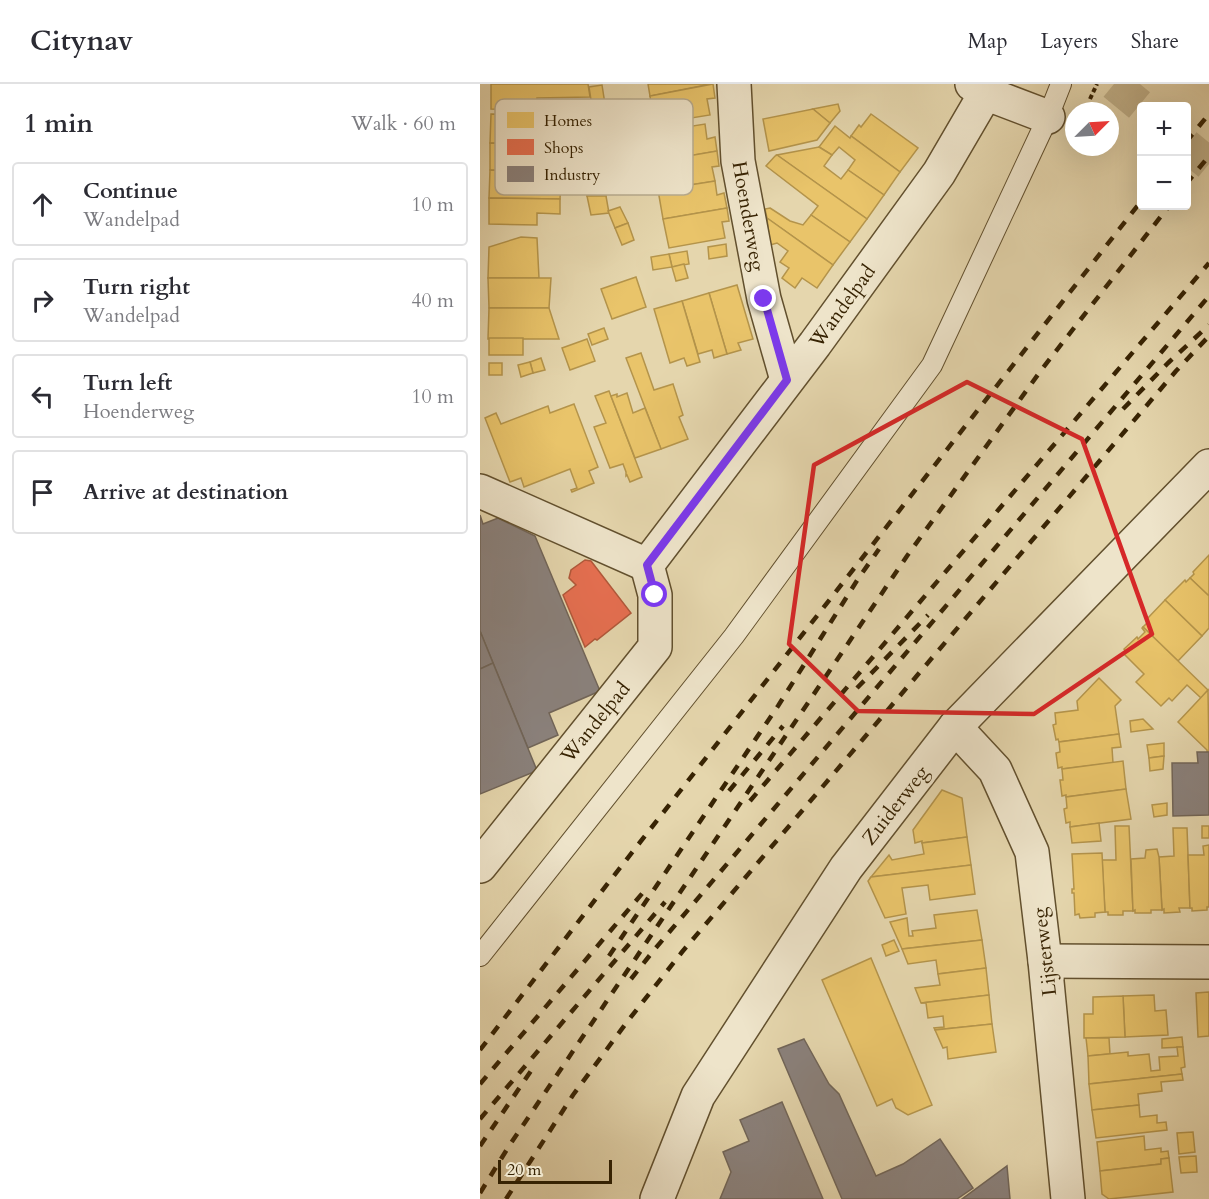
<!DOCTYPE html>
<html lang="en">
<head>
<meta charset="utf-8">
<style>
	body { margin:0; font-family:Cardo,serif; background:#f7f7f7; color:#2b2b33 }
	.controls { position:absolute; right:18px; top:18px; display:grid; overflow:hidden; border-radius:6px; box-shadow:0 6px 24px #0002 }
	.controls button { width:54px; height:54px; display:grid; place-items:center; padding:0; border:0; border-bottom:2px solid #e1e1e2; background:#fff; color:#2b2b33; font:30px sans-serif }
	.compass { position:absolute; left:585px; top:18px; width:54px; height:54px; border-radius:50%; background:#fff; box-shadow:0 6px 24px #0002; rotate:66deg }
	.scale { position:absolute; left:18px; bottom:15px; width:114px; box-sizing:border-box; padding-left:6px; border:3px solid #372303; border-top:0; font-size:16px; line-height:21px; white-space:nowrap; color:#372303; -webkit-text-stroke:4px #eee4ca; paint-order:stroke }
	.stop { position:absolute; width:18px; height:18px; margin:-14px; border:4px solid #7c3aed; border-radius:50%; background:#fff }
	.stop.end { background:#7c3aed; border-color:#fff; box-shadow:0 2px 6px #0008 }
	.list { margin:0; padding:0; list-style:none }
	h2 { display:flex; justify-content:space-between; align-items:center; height:78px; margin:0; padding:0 24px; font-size:26px }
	h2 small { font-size:20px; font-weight:400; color:#7c7c81 }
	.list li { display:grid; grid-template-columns:39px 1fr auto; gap:18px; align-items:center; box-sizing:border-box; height:84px; margin:0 12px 12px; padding:0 12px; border:2px solid #e1e1e2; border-radius:6px }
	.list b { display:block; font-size:22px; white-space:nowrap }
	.list p { margin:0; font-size:20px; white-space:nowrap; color:#7c7c81 }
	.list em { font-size:20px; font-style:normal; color:#7c7c81 }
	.icon { flex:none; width:33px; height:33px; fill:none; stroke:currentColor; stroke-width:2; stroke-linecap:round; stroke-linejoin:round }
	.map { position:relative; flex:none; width:729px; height:1115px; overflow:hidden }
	header { display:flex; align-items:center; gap:36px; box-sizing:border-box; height:84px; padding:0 30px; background:#fff; border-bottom:2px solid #e1e1e2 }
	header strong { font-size:28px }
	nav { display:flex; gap:33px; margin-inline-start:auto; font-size:21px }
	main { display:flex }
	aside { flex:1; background:#fff }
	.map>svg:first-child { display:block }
	.homes { fill:#e9c46a; stroke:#b4944b; stroke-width:1.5 }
	.shops { fill:#e76f51; stroke:#b2583a; stroke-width:1.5 }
	.industry { fill:#8a817c; stroke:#716558; stroke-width:1.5 }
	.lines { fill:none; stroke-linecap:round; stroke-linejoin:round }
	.secondary-tunnel { stroke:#c2b28b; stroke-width:33; stroke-dasharray:33 16; stroke-linecap:butt }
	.service-casing { stroke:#62502e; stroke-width:22 }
	.minor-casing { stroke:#62502e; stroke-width:36 }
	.path { stroke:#372303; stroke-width:4; stroke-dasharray:4.5 3; stroke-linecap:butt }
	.service { stroke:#eee4ca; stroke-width:20 }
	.minor { stroke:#eee4ca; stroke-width:33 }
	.rail { stroke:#372303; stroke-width:4.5; stroke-dasharray:10 10; stroke-linecap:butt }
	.route { stroke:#7c3aed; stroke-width:8 }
	.marked { fill:none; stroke:#d62828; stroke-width:4.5; stroke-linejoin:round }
	.labels { text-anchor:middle; stroke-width:6; stroke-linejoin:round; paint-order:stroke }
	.street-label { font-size:20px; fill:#372303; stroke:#eee4ca }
	.key { fill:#eee4ca; stroke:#b7aa8e; stroke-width:1.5 }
	.key-label { font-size:16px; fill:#372303 }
</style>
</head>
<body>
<header>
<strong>Citynav</strong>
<nav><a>Map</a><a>Layers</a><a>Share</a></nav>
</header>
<main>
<aside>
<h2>1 min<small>Walk · 60 m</small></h2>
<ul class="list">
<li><svg class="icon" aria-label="ahead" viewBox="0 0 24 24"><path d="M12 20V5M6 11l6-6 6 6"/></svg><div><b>Continue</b><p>Wandelpad</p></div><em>10 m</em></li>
<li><svg class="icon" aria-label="right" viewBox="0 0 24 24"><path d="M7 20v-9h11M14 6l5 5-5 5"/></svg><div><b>Turn right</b><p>Wandelpad</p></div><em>40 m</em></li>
<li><svg class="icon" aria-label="left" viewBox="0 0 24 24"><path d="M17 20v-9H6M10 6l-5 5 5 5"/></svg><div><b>Turn left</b><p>Hoenderweg</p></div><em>10 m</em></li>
<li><svg class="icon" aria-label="arrive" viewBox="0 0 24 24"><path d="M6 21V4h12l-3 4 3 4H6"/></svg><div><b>Arrive at destination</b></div></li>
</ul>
</aside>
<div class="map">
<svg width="729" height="1115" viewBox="0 0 729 1115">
	<rect width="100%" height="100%" fill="#e5d6ad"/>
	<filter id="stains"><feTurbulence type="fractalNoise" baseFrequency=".00333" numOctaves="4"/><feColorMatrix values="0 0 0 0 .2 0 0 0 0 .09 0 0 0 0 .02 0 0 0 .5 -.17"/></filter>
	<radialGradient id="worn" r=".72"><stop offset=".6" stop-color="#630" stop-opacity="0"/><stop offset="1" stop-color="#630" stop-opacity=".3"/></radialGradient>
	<g class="homes">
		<polygon points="11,0 108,0 110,13 57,14 57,26 11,25"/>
		<polygon points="168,0 231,0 170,12"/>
		<polygon points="233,0 235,14 227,15 230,31 174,40 170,12"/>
		<polygon points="122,1 125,20 112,22 109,3"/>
		<polygon points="358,20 360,27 350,39 333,25"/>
		<polygon points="333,25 350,39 337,56 289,67 283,35"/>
		<polygon points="11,30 59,31 59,44 85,43 85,60 10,59"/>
		<polygon points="391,30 438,64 420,88 371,52 379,41 381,43"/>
		<polygon points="225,40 227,55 235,53 237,67 173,78 168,49"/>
		<polygon points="355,42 370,54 371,52 420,88 404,111 368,86 375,76 359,63 352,71 339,63"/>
		<polygon points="10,59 85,60 85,73 58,73 58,87 10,86"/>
		<polygon points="339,63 352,71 344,82 361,95 368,86 404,111 387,135 297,71"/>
		<polygon points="237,67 239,82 232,83 235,97 178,106 173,78"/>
		<polygon points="297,71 387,135 370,158 331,131 338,122 286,82 295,72"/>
		<polygon points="10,86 58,87 58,98 81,98 80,115 9,114"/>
		<polygon points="103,88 122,88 126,112 107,112"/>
		<polygon points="235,97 237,111 244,109 247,124 183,135 178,106"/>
		<polygon points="107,112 126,112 129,129 111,131"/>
		<polygon points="9,114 80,115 80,130 57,129 57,141 9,140"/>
		<polygon points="140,123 148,139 135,144 128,127"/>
		<polygon points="247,124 249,137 242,138 245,154 189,164 183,135"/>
		<polygon points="290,124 310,137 323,141 331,131 370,158 353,181 287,134 285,125"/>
		<polygon points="287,134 353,181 337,204 322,194 315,204 302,194 309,184 300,178 308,167 297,159 290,161"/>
		<polygon points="148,139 154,156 142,161 135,144"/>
		<polygon points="41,153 57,154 59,194 8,194 9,163"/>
		<polygon points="246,160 247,172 229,175 228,163"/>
		<polygon points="207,167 209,180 192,183 189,170"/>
		<polygon points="189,170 192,183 173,186 171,173"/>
		<polygon points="204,180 208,194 196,197 192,183"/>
		<polygon points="156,193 166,223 132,235 121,205"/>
		<polygon points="8,194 71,194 69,224 9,224"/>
		<polygon points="257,201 273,255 258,259 261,266 247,270 229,209"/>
		<polygon points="229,209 247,270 234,274 232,266 218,270 202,217"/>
		<polygon points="202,217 220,278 207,282 204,274 190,279 174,225"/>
		<polygon points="9,224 69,224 79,255 8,255"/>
		<polygon points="124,244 128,255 112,261 108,250"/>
		<rect x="9" y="254" width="34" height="17"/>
		<polygon points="107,255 115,277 90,286 82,264"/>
		<polygon points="161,269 174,306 193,300 203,331 199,333 208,355 181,365 146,274"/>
		<polygon points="61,274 65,286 53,289 50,278"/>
		<polygon points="50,278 53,289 41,293 38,281"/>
		<rect x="9" y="279" width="13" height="12"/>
		<polygon points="129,307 162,393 150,398 147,391 146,392 146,388 143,380 130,384 114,343 126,339 115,312"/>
		<polygon points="147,309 153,329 165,324 181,365 155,374 131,312 137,310 137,313"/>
		<polygon points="94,320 118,383 109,387 114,399 92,408 91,406 97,404 90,385 44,403 41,394 30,398 5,334 16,329 21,340 68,322 70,329"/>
		<polygon points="729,471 729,512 710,494 714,490 713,488"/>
		<polygon points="710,494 729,512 729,544 722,552 685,516 705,496 706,498"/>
		<polygon points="685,516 722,552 698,577 663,543 668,538 666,536"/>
		<polygon points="663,543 728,606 721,614 707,601 692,617 689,614 681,622 656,598 664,590 644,570 646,568 644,565 657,553 658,555 665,548 662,544"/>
		<polygon points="619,594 641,616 635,622 639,650 579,658 578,655 576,656 573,641 576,640 575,629 598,626 597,617"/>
		<polygon points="728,606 729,668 727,668 727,666 698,638"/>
		<polygon points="663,635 673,645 651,648 650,637"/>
		<polygon points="639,650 641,663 632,664 633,679 582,685 582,683 578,684 576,669 580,668 579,658"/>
		<polygon points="684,659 684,672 669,674 667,661"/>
		<polygon points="684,672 683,685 670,687 669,674"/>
		<polygon points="643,677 646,705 586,713 586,711 582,712 580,696 583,696 582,685"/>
		<polygon points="646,705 651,735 590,743 590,738 586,739 584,725 587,724 586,713"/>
		<polygon points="462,706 482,714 487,753 442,759 442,757 435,759 433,746"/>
		<polygon points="687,719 687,731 674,733 672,721"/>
		<polygon points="619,739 621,757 592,759 590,743"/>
		<polygon points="635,742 649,742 653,827 643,827 643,831 628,831 628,828 625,828 622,776 636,776"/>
		<rect x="722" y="742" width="7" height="12"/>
		<polygon points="693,744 707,744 710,824 699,824 700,828 684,829 684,825 682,826 679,773 694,772"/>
		<polygon points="487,753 491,781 391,793 409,771 412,776 444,770 442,759"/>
		<polygon points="729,761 729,823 727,823 727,826 712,827 712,824 710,824 708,771 724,771 723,762"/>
		<polygon points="677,765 679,773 682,826 671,826 671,829 655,829 655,826 653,827 651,775 665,774 666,766"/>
		<polygon points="622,769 625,828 615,829 615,833 600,834 599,830 595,831 594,809 592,809 592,805 594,805 592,770"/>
		<polygon points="491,781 495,810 450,816 448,801 422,804 426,830 405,834 388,797 391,793"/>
		<polygon points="497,826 502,856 422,865 410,838 427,834 429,852 433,852 432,847 456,844 454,831"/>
		<polygon points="414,856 419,867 406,872 402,861"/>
		<polygon points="502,856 506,884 458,890 456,876 428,880 422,865"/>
		<polygon points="391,874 452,1021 428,1031 416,1024 412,1015 397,1022 342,896"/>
		<polygon points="506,884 509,911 441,919 435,904 460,901 458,890"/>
		<polygon points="729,908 729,952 718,953 716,909"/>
		<polygon points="509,911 512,940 455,946 454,944 464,943 463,932 448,934 446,919 441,919"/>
		<polygon points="674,911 675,927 686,926 688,951 645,953 643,912"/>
		<polygon points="643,912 645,953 604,954 604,930 613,930 613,913"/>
		<polygon points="512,940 516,968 468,975 467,963 463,964 455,946"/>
		<polygon points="702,953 703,963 682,964 682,955"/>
		<polygon points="606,954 629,954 630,970 608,972"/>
		<polygon points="697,963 703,963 705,983 701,984 702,990 609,1000 608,972 648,968 648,972 669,970 671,987 680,986 679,973 698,972"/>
		<polygon points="702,990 703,996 681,998 682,1007 658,1010 659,1021 612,1026 609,1000"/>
		<polygon points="659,1021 660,1033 677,1031 677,1039 686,1038 687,1046 616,1054 612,1026"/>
		<polygon points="713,1048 715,1068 699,1070 697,1049"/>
		<polygon points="664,1052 665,1066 681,1064 681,1068 688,1067 689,1074 681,1075 681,1080 620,1087 617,1058"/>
		<polygon points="716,1072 717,1088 701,1089 699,1073"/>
		<polygon points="689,1074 693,1108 629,1115 622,1110 620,1087 681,1080 681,1075"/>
	</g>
	<polygon class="shops" points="105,476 111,477 151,529 117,556 115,555 105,563 83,511 96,501 89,494 91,486"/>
	<g class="industry">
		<polygon points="0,431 3,440 18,434 55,452 120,607 69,629 78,651 48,664 0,547"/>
		<polygon points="0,547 13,579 0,585"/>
		<polygon points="13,579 56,684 60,683 61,685 0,710 0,585"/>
		<polygon points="717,668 729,668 729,731 693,732 692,679 718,679"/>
		<polygon points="324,955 349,1000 359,1010 396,1092 423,1080 460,1055 493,1104 477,1115 362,1115 298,965"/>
		<polygon points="302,1018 343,1115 240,1115 251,1088 243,1068 269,1057 260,1036"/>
		<polygon points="527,1082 530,1115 482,1115"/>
	</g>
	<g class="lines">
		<g class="secondary-tunnel">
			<polyline points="634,0 662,23"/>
			<polyline points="706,61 729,80"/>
		</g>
		<defs>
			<polyline id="service" points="0,872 254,552 452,281 568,33 581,0"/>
			<g id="minor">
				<polyline points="254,0 258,77 284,215 307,296"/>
				<polyline points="492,0 505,9 568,33"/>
				<polyline points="0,407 167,481"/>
				<polyline points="475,643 515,686 552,768 565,877 588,1115"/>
				<polyline points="0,782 175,563 175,511 167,481 335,260 459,89 511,0"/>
				<polyline points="565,877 729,878"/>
				<polyline points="177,1115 218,1012 366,784 475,643 729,382"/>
			</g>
		</defs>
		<use href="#service" class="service-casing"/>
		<use href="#minor" class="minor-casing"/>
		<polyline class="path" points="610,15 617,0"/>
		<use href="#service" class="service"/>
		<use href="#minor" class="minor"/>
		<g class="rail">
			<polyline points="706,58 729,30"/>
			<polyline points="706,100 729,72"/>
			<polyline points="643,325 688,279 729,241"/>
			<polyline points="377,604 448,531"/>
			<polyline points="249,707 303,642"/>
			<polyline points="270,717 729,179"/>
			<polyline points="129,872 298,622 378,495 399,465"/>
			<polyline points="151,895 174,866 729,212"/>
			<polyline points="0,966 118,812 662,116"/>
			<polyline points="0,1000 166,805"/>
			<polyline points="0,1035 185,818"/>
			<polyline points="0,1062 55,981"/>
			<polyline points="0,1109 29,1062 427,472 562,285 689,122"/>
			<polyline points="26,1115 93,1011 147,938 202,868 696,287 729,252"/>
		</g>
	</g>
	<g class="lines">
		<polyline class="route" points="175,511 167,481 307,296 284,215"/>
	</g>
	<path class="marked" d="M487 298 602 355 672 550 554 630 378 627 309 560 334 381Z"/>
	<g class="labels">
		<g class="street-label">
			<text transform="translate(269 132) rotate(80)" y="7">Hoenderweg</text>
			<text transform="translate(362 222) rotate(-54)" y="7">Wandelpad</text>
			<text transform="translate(115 638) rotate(-51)" y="7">Wandelpad</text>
			<text transform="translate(415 721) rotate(-52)" y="7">Zuiderweg</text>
			<text transform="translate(564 868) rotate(-97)" y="7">Lijsterweg</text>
		</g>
	</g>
	<rect x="15" y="15" width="198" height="96" rx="9" class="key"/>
	<rect x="27" y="28" width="27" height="16" fill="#e9c46a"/>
	<rect x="27" y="55" width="27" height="16" fill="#e76f51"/>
	<rect x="27" y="82" width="27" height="16" fill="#8a817c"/>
	<g class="key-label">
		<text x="64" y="42">Homes</text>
		<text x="64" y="69">Shops</text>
		<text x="64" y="96">Industry</text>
	</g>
	<rect width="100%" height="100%" filter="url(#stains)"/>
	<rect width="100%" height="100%" fill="url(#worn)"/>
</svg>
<div class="controls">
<button>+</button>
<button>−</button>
</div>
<svg class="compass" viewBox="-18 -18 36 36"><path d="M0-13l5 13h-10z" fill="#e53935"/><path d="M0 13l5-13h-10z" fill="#7c7c81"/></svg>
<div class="scale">20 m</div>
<div class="stop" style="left:175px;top:511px"></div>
<div class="stop end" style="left:284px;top:215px"></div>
</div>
</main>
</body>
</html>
